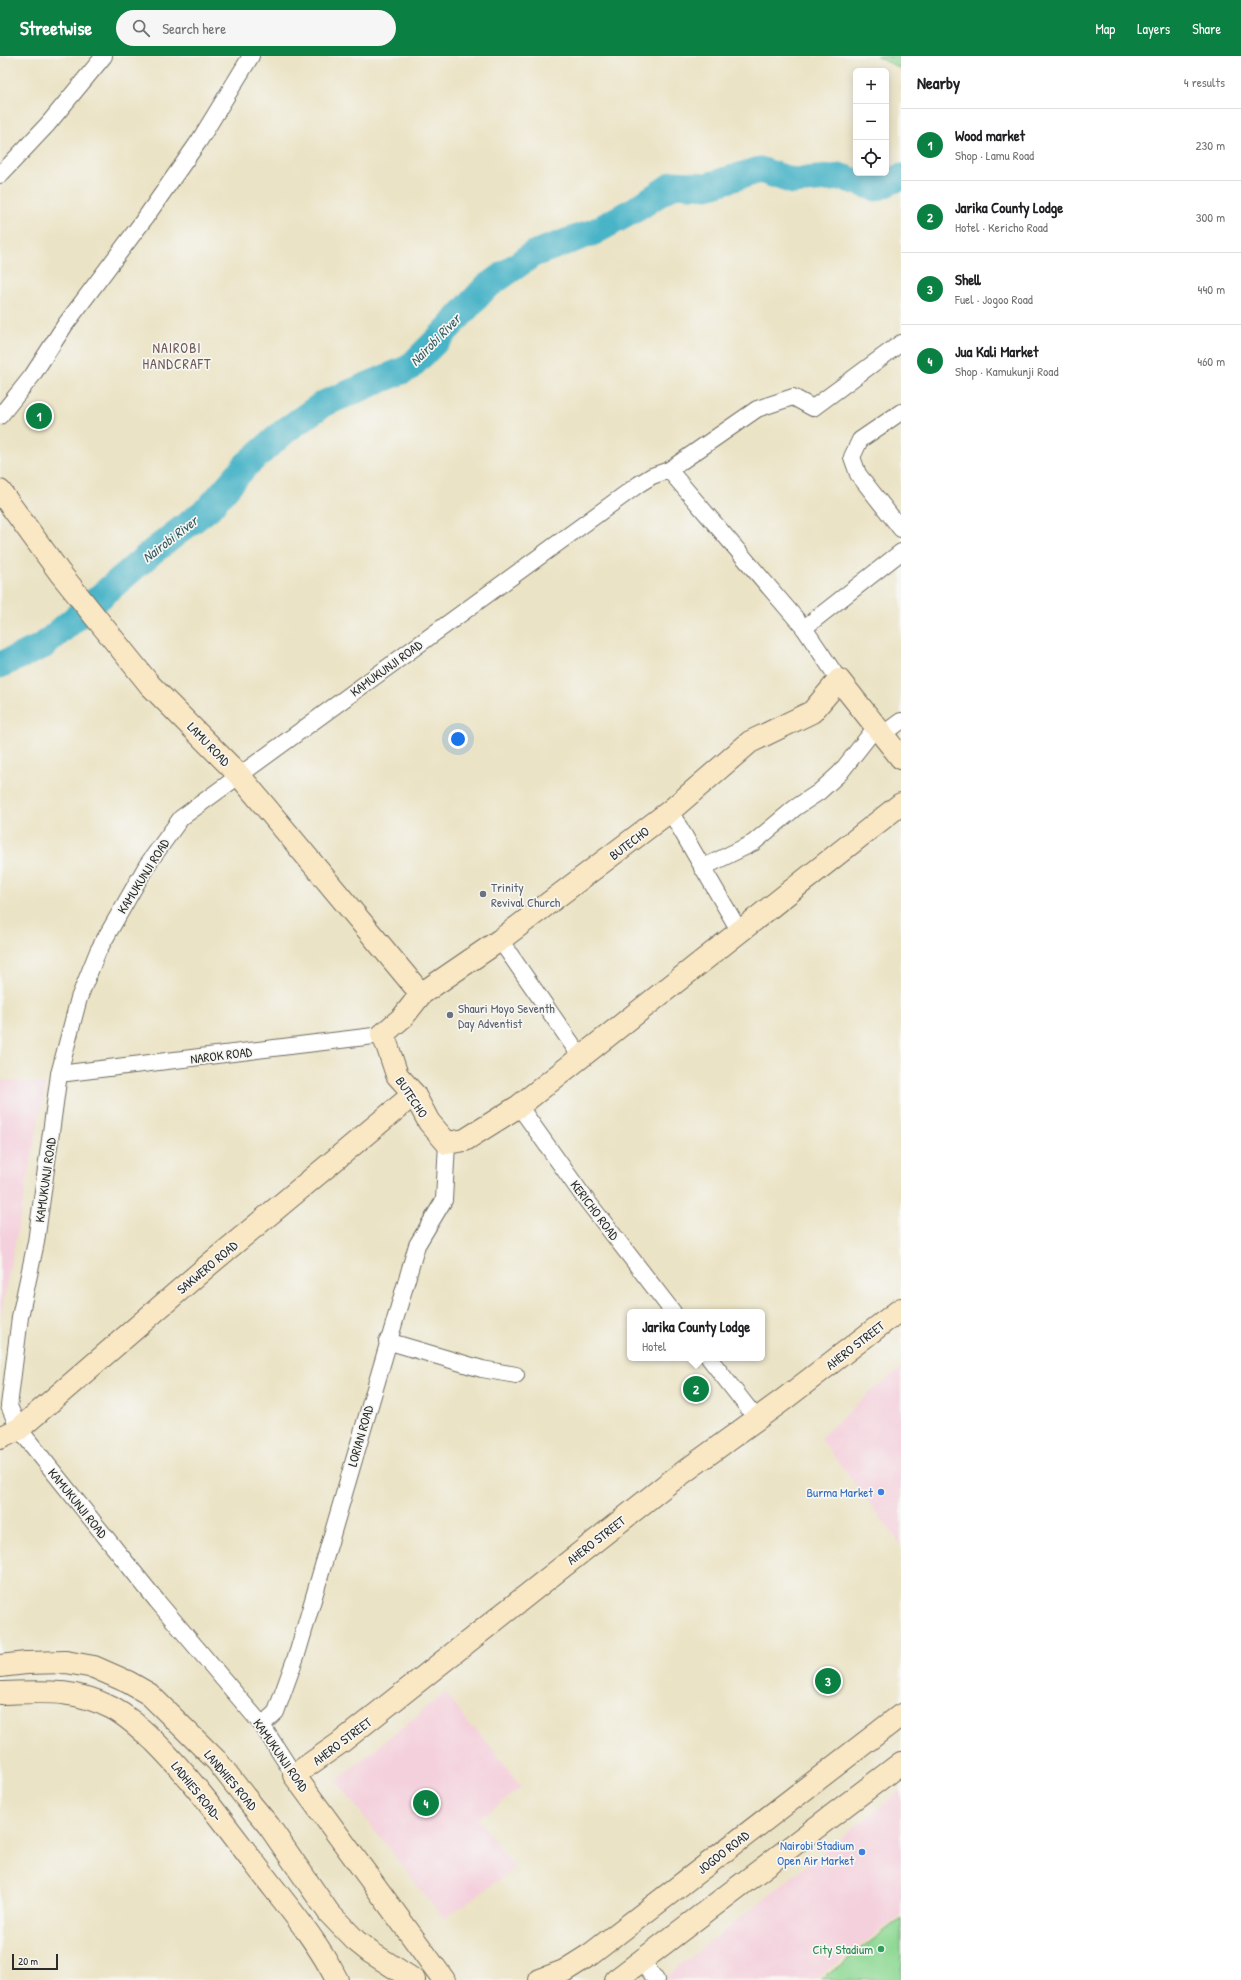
<!DOCTYPE html>
<html lang="en">
<head>
<meta charset="utf-8">
<style>
	body { margin:0; font-family:"Patrick Hand",sans-serif; background:#f6f6f6; color:#202124 }
	.controls { position:absolute; right:12px; top:12px; display:grid; overflow:hidden; border-radius:6px; box-shadow:0 2px 10px #0003 }
	.controls button { width:36px; height:36px; display:grid; place-items:center; padding:0; border:0; border-bottom:1px solid #e0e0e0; background:#fff; color:#202124; font:20px sans-serif }
	.scale { position:absolute; left:12px; bottom:10px; width:46px; box-sizing:border-box; padding-left:4px; border:2px solid #2b2b2b; border-top:0; font-size:11px; line-height:14px; white-space:nowrap; color:#2b2b2b; -webkit-text-stroke:3px #f6f6f2; paint-order:stroke }
	.you { position:absolute; left:458px; top:683px; width:14px; height:14px; margin:-10px; border:3px solid #fff; border-radius:50%; background:#1a73e8; box-shadow:0 0 0 6px #1a73e833 }
	.badge { display:grid; place-items:center; width:26px; height:26px; border-radius:50%; background:#0b8043; color:#fff; font-size:13px; font-weight:700 }
	.pin { position:absolute; translate:-50% -50%; border:2px solid #fff; box-shadow:0 1px 4px #0006 }
	.popup { position:absolute; left:627px; top:1253px; width:138px; height:52px; box-sizing:border-box; display:grid; place-content:center; border-radius:6px; background:#fff; filter:drop-shadow(0 1px 3px #0005); font-size:13px; white-space:nowrap; color:#757577 }
	.popup b { font-size:15px; color:#202124 }
	.popup::after { content:''; position:absolute; left:50%; top:100%; margin-left:-8px; border:8px solid transparent; border-top-color:#fff }
	.list { margin:0; padding:0; list-style:none }
	h2 { display:flex; justify-content:space-between; align-items:center; height:52px; margin:0; padding:0 16px; font-size:17px }
	h2 small { font-size:13px; font-weight:400; color:#757577 }
	.list li { display:grid; grid-template-columns:26px 1fr auto; gap:12px; align-items:center; box-sizing:border-box; height:72px; padding:0 16px; border-top:1px solid #e0e0e0 }
	.list b { display:block; font-size:15px; white-space:nowrap }
	.list p { margin:0; font-size:13px; white-space:nowrap; color:#757577 }
	.list em { font-size:13px; font-style:normal; color:#757577 }
	.icon { flex:none; width:22px; height:22px; fill:none; stroke:currentColor; stroke-width:2; stroke-linecap:round; stroke-linejoin:round }
	.map { position:relative; flex:none; width:901px; height:1924px; overflow:hidden }
	header { display:flex; align-items:center; gap:24px; box-sizing:border-box; height:56px; padding:0 20px; background:#0b8043; color:#fff }
	header strong { font-size:19px }
	nav { display:flex; gap:22px; margin-inline-start:auto; font-size:14px }
	.search { width:280px; height:36px; background:#f6f6f6; display:flex; align-items:center; gap:10px; box-sizing:border-box; padding:0 14px; border-radius:22px; color:#757577; font-size:15px }
	main { display:flex }
	aside { flex:1; background:#fff }
	.map>svg:first-child { display:block }
	.built { fill:#f4cfdc }
	.grass { fill:url(#grass-dots); stroke:#5e8260 }
	.green { fill:#90d995; stroke:#5e8260 }
	.lines { fill:none; stroke-linecap:round; stroke-linejoin:round }
	.river { stroke:#49b4c7; stroke-width:27 }
	.street-casing { stroke:#6e6b61; stroke-width:18 }
	.secondary-casing { stroke:#6e6b61; stroke-width:24 }
	.street { stroke:#fff; stroke-width:16 }
	.secondary { stroke:#fae7c3; stroke-width:22 }
	.worship-dot { fill:#6b7280; stroke:#f6f6f2; stroke-width:1.5 }
	.shop-dot { fill:#3f7fe0; stroke:#f6f6f2; stroke-width:1.5 }
	.leisure-dot { fill:#2e9e5b; stroke:#f6f6f2; stroke-width:1.5 }
	.labels { text-anchor:middle; stroke-width:3.5; stroke-linejoin:round; paint-order:stroke }
	.street-label { font-size:13px; fill:#2b2b2b; stroke:#f6f6f2 }
	.worship-label { font-size:13px; fill:#5b616d; stroke:#f6f6f2; text-anchor:start }
	.shop-label { font-size:13px; fill:#366cbe; stroke:#f6f6f2; text-anchor:end }
	.leisure-label { font-size:13px; fill:#27864d; stroke:#f6f6f2; text-anchor:end }
	.water-label { font-size:14px; font-style:italic; fill:#365b62; stroke:#f6f6f2 }
	.neighbourhood-label { font-size:14px; letter-spacing:1px; fill:#6e5754; stroke:#f6f6f2 }
</style>
</head>
<body>
<header>
<strong>Streetwise</strong>
<div class="search"><svg class="icon" aria-label="search" viewBox="0 0 24 24"><circle cx="10" cy="10" r="6"/><path d="M15 15l6 6"/></svg>Search here</div>
<nav><a>Map</a><a>Layers</a><a>Share</a></nav>
</header>
<main>
<div class="map">
<svg width="901" height="1924" viewBox="0 0 901 1924">
	<defs>
		<pattern id="grass-dots" width="8" height="8" patternUnits="userSpaceOnUse"><rect width="8" height="8" fill="#90d995"/><path d="M2 2h.1M6 6h.1" fill="none" stroke="#7cba81" stroke-width="1.8" stroke-linecap="round"/></pattern>
	</defs>
	<rect width="100%" height="100%" fill="#f6f6f2"/>
	<filter id="ink" filterUnits="userSpaceOnUse"><feTurbulence type="fractalNoise" baseFrequency=".025" numOctaves="2"/><feDisplacementMap in="SourceGraphic" scale="8" xChannelSelector="R" yChannelSelector="G"/><feConvolveMatrix kernelMatrix="1 2 1 2 8 2 1 2 1" color-interpolation-filters="sRGB"/></filter>
	<filter id="wash" filterUnits="userSpaceOnUse"><feTurbulence type="fractalNoise" baseFrequency=".012" numOctaves="4" result="noise"/><feDisplacementMap in="SourceGraphic" scale="16" xChannelSelector="R" yChannelSelector="G"/><feGaussianBlur stdDeviation="0.9" result="paint"/><feColorMatrix in="noise" values="0 0 0 0 0 0 0 0 0 0 0 0 0 0 0 0 0 1.4 0 .05"/><feComposite in="paint" operator="in"/></filter>
	<g filter="url(#wash)">
		<rect width="100%" height="100%" fill="#ebe3c5"/>
		<g class="built">
			<polygon points="0,1024 46,1028 0,1263"/>
			<polygon points="901,1312 901,1489 820,1382 876,1331"/>
			<polygon points="446,1636 472,1673 474,1671 495,1696 521,1732 478,1763 515,1812 444,1863 336,1725"/>
			<polygon points="901,1734 901,1859 815,1924 662,1924"/>
		</g>
		<polygon class="grass" points="876,0 901,0 901,13"/>
		<polygon class="green" points="901,1862 901,1924 821,1924"/>
		<g class="lines">
			<polyline class="river" points="0,609 43,590 152,496 209,452 246,409 286,374 323,348 409,312 442,279 486,231 533,198 594,176 636,153 674,128 707,130 760,114 793,125 842,121 876,132 901,121"/>
		</g>
	</g>
	<g filter="url(#ink)">
		<g class="lines">
			<defs>
				<g id="street">
					<polyline points="0,119 48,68 104,0"/>
					<polyline points="901,356 860,384 852,401 858,418 901,473"/>
					<polyline points="0,360 32,320 65,269 143,165 199,85 251,0"/>
					<polyline points="669,414 804,572 839,624"/>
					<polyline points="804,572 901,496"/>
					<polyline points="882,679 901,665"/>
					<polyline points="670,755 740,876"/>
					<polyline points="702,812 753,787 795,752 819,736 840,717 876,671"/>
					<polyline points="500,884 581,1001"/>
					<polyline points="59,1018 382,979"/>
					<polyline points="519,1050 581,1137 673,1256"/>
					<polyline points="387,1285 482,1313 516,1319"/>
					<polyline points="709,1302 756,1362"/>
					<polyline points="262,1669 276,1656 298,1595 417,1189 444,1144 447,1087"/>
					<polyline points="294,1719 262,1669 157,1545 19,1373 9,1350 20,1261 36,1186 59,1018 79,942 98,895 147,809 181,762 639,428 652,420 669,414 757,353 793,341 813,352 901,287"/>
					<polyline points="642,1905 656,1924"/>
				</g>
				<g id="secondary">
					<polyline points="0,435 60,517 150,629 239,719 421,938"/>
					<polyline points="901,702 839,624 812,656 750,686 670,755 500,884 421,938 403,961 382,979 387,989 397,1019 414,1038 429,1066 447,1087 465,1084 519,1050 901,748"/>
					<polyline points="0,1382 19,1373 211,1207 414,1038"/>
					<polyline points="0,1610 26,1607 66,1606 94,1611 128,1626 149,1638 217,1705 245,1741 269,1770 329,1857 355,1884 370,1896 414,1924"/>
					<path d="M0 1637C43 1636 73 1632 112 1652 129 1661 142 1674 155 1686 192 1723 223 1766 255 1808 283 1845 316 1882 337 1924"/>
					<polyline points="444,1924 294,1719 340,1687 666,1429 783,1344 901,1253"/>
					<polyline points="540,1924 564,1915 591,1898 901,1659"/>
					<polyline points="616,1924 901,1707"/>
				</g>
			</defs>
			<use href="#street" class="street-casing"/>
			<use href="#secondary" class="secondary-casing"/>
			<use href="#street" class="street"/>
			<use href="#secondary" class="secondary"/>
		</g>
	</g>
	<g class="worship-dot">
		<circle cx="483" cy="838" r="4"/>
		<circle cx="450" cy="959" r="4"/>
	</g>
	<g class="shop-dot">
		<circle cx="881" cy="1436" r="4"/>
		<circle cx="862" cy="1796" r="4"/>
	</g>
	<circle class="leisure-dot" cx="881" cy="1893" r="4"/>
	<g class="labels">
		<g class="street-label">
			<text transform="translate(386 612) rotate(-36)" y="5">KAMUKUNJI ROAD</text>
			<text transform="translate(209 688) rotate(46)" y="5">LAMU ROAD</text>
			<text transform="translate(629 787) rotate(-37)" y="5">BUTECHO</text>
			<text transform="translate(143 820) rotate(-58)" y="5">KAMUKUNJI ROAD</text>
			<text transform="translate(221 999) rotate(-7)" y="5">NAROK ROAD</text>
			<text transform="translate(412 1041) rotate(56)" y="5">BUTECHO</text>
			<text transform="translate(45 1124) rotate(-82)" y="5">KAMUKUNJI ROAD</text>
			<text transform="translate(595 1154) rotate(53)" y="5">KERICHO ROAD</text>
			<text transform="translate(207 1211) rotate(-40)" y="5">SAKWERO ROAD</text>
			<text transform="translate(855 1289) rotate(-38)" y="5">AHERO STREET</text>
			<text transform="translate(360 1380) rotate(-74)" y="5">LORIAN ROAD</text>
			<text transform="translate(78 1447) rotate(51)" y="5">KAMUKUNJI ROAD</text>
			<text transform="translate(596 1484) rotate(-38)" y="5">AHERO STREET</text>
			<text transform="translate(342 1685) rotate(-37)" y="5">AHERO STREET</text>
			<text transform="translate(281 1699) rotate(55)" y="5">KAMUKUNJI ROAD</text>
			<text transform="translate(231 1724) rotate(50)" y="5">LANDHIES ROAD</text>
			<text transform="translate(197 1735) rotate(51)" y="5">LADHIES ROAD-</text>
			<text transform="translate(723 1796) rotate(-38)" y="5">JOGOO ROAD</text>
		</g>
		<g class="worship-label">
			<text x="491" y="836">Trinity<tspan x="491" dy="15">Revival Church</tspan></text>
			<text x="458" y="957">Shauri Moyo Seventh<tspan x="458" dy="15">Day Adventist</tspan></text>
		</g>
		<g class="shop-label">
			<text x="873" y="1441">Burma Market</text>
			<text x="854" y="1794">Nairobi Stadium<tspan x="854" dy="15">Open Air Market</tspan></text>
		</g>
		<g class="leisure-label">
			<text x="873" y="1898">City Stadium</text>
		</g>
		<g class="water-label">
			<text transform="translate(435 284) rotate(-46)" y="5">Nairobi River</text>
			<text transform="translate(170 483) rotate(-38)" y="5">Nairobi River</text>
		</g>
		<g class="neighbourhood-label">
			<text x="177" y="297">NAIROBI<tspan x="177" dy="16">HANDCRAFT</tspan></text>
		</g>
	</g>
</svg>
<div class="controls">
<button>+</button>
<button>−</button>
<button><svg class="icon" aria-label="locate" viewBox="0 0 24 24"><circle cx="12" cy="12" r="6"/><path d="M12 2v4M12 18v4M2 12h4M18 12h4"/></svg></button>
</div>
<div class="scale">20 m</div>
<div class="you"></div>
<div class="pin badge" style="left:39px;top:360px">1</div>
<div class="pin badge" style="left:696px;top:1333px">2</div>
<div class="popup"><b>Jarika County Lodge</b>Hotel</div>
<div class="pin badge" style="left:828px;top:1625px">3</div>
<div class="pin badge" style="left:426px;top:1747px">4</div>
</div>
<aside>
<h2>Nearby<small>4 results</small></h2>
<ul class="list">
<li><span class="badge">1</span><div><b>Wood market</b><p>Shop · Lamu Road</p></div><em>230 m</em></li>
<li><span class="badge">2</span><div><b>Jarika County Lodge</b><p>Hotel · Kericho Road</p></div><em>300 m</em></li>
<li><span class="badge">3</span><div><b>Shell</b><p>Fuel · Jogoo Road</p></div><em>440 m</em></li>
<li><span class="badge">4</span><div><b>Jua Kali Market</b><p>Shop · Kamukunji Road</p></div><em>460 m</em></li>
</ul>
</aside>
</main>
</body>
</html>
